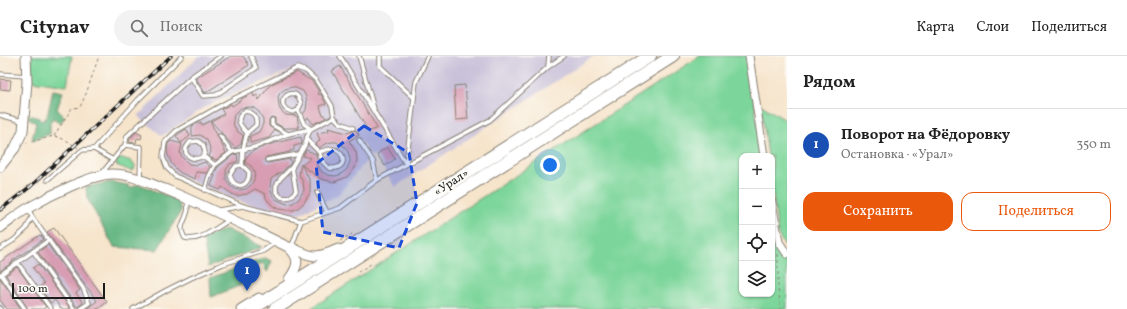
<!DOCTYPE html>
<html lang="ru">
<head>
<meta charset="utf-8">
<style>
	body { margin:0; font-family:Vollkorn,serif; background:#f2f2f2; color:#222 }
	.controls { position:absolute; right:12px; bottom:12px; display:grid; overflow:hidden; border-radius:8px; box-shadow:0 1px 3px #0004 }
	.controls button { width:36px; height:36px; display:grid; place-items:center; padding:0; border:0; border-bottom:1px solid #e0e0e0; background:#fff; color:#222; font:20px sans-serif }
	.scale { position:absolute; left:12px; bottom:10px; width:93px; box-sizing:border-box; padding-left:4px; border:2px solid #1c1c1c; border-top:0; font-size:11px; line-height:14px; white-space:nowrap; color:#1c1c1c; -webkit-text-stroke:3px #fdfcf7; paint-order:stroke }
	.you { position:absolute; left:550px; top:109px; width:14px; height:14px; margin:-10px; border:3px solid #fff; border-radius:50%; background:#1a73e8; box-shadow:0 0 0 6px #1a73e833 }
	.badge { display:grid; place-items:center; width:26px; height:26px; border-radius:50%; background:#ea580c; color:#fff; font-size:13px; font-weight:700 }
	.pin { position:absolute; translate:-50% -33px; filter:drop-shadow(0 1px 2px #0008) }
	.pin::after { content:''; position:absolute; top:21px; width:14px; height:12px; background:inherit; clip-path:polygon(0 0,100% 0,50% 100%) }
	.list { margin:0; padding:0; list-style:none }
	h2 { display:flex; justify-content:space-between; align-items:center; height:52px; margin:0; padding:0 16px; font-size:17px }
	h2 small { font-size:13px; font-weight:400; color:#767676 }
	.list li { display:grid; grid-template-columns:26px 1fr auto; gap:12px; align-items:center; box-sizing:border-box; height:72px; padding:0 16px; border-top:1px solid #e0e0e0 }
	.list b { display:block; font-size:15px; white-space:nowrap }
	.list p { margin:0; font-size:13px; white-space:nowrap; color:#767676 }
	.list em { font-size:13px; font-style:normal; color:#767676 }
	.actions { display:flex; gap:8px; padding:12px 16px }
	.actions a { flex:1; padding:9px 0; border:1px solid #ea580c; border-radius:12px; text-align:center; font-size:14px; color:#ea580c }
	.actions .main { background:#ea580c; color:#fff }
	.icon { flex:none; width:22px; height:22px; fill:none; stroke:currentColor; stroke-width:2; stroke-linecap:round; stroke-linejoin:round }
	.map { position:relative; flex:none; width:787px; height:253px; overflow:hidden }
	header { display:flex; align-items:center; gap:24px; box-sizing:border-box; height:56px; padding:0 20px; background:#fff; border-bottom:1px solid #e0e0e0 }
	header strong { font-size:19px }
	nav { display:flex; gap:22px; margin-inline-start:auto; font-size:14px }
	.search { width:280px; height:36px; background:#f2f2f2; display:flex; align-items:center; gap:10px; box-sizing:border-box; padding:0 14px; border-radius:22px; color:#767676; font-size:15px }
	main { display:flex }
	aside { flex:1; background:#fff }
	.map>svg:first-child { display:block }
	.industrial { fill:#c8bfd8 }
	.green { fill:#7cd59a; stroke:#4c785b }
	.forest { fill:#65b682; stroke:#40694f }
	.building { fill:#d89db2 }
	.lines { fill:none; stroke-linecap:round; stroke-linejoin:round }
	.service-casing { stroke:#898074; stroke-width:5.5 }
	.minor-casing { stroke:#898074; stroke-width:9 }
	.tertiary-casing { stroke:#898074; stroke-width:11 }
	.primary-casing { stroke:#898074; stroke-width:14 }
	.path { stroke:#898074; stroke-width:1; stroke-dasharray:3 3; stroke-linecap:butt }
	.service { stroke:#fff; stroke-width:3.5 }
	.minor { stroke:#fff; stroke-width:7 }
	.tertiary { stroke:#fff; stroke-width:9 }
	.primary { stroke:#fff; stroke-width:12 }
	.rail-casing { stroke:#1c1c1c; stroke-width:3.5 }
	.rail { stroke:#fdfcf7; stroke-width:2; stroke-dasharray:6; stroke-linecap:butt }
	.marked { fill:#1d4ed8; fill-opacity:0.2; stroke:#1d4ed8; stroke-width:3; stroke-dasharray:8 5; stroke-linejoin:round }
	.labels { text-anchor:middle; stroke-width:4; stroke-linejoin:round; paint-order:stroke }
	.street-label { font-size:12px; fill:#1c1c1c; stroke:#fdfcf7 }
</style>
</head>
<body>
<header>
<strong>Citynav</strong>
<div class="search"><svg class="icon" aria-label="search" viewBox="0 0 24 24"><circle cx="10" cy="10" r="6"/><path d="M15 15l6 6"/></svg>Поиск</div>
<nav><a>Карта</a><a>Слои</a><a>Поделиться</a></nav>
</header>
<main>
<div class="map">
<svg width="787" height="253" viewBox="0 0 787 253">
	<rect width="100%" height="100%" fill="#fdfcf7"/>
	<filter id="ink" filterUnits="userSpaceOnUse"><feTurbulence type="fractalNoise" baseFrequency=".025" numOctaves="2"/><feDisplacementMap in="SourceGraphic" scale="8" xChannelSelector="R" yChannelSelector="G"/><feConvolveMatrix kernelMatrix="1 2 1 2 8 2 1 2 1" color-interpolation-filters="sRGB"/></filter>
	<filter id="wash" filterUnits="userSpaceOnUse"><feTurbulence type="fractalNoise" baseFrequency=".012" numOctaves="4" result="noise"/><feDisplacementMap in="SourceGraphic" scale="16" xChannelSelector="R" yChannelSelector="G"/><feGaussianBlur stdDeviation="0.9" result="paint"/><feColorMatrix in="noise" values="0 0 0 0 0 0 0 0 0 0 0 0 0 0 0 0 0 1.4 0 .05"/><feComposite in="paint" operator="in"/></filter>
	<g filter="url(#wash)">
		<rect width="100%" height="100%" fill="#f6e4cb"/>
		<g class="industrial">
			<polygon points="199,0 594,0 395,131 375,98 372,101 356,79 366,105 338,139 300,158 286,160 236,144 178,120 170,111 165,100 167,83 184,70 300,10 208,49 162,80 138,60"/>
			<polygon points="54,172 107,246 98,253 0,253 0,206 40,179 43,175 48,176"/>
		</g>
		<g class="green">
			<polygon points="31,0 72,0 67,30 32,25"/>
			<polygon points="700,0 748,0 762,100 742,100 742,238 772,238 772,173 774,191 787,204 787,253 310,253"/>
			<polygon points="761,49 787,65 787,193 778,179 772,130 772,100 768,100"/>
			<polygon points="122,102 131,105 135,110 134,114 131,115 116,109 116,105"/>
		</g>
		<g class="forest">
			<polygon points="53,34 63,36 57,53 65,61 60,67 53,62 50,67 50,78 32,84 36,67 28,62 29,59 39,62 42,65 47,61"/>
			<polygon points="111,126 128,129 130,132 139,128 178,145 181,155 157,194 114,191 87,142 86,131"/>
			<polygon points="226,173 262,191 208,211 203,182"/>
			<polygon points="265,202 272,205 267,216 263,207 246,214 244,228 211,241 210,222"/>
		</g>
		<g id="blocks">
			<g class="building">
				<polygon points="231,0 243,0 249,9 205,37 196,22"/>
				<polygon points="340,10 377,72 369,76 332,15"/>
				<polygon points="297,16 300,18 312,25 318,34 319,39 321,38 326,48 320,50 322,57 326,62 313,68 308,61 306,64 303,58 306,54 307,47 306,41 303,35 293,31 285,33 280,37 278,41 279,51 281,55 286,59 297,60 299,72 284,72 275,67 275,62 271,61 269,64 269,70 275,74 269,82 250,87 250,80 259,76 263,68 263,63 259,56 254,52 250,51 241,52 234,59 233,64 234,70 238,76 243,79 241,88 235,92 211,65 224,58 221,53 231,48 232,50 241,44 241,43 253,37 254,41 257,39 259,44 270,29"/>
				<polygon points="0,23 11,24 10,34 0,33"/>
				<polygon points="465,29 468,63 456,64 454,30"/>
				<polygon points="210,65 226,97 216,104 209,101 211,95 207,84 200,79 192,80 192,70 201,66 202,69"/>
				<polygon points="328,72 347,77 356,74 359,79 349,85 356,96 357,104 355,112 347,121 334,126 321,123 302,109 311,102 303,100 306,94 316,98 318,110 322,116 328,119 335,120 340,119 347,113 350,106 350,102 348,96 344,90 336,86 331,86 323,89 320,92 316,88 320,84 317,77 329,75"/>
				<polygon points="186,73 190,80 181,87 176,80"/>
				<polygon points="136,76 142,79 141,83 137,82 136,87 129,86 130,82"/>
				<polygon points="301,81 302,88 294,90 294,94 290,95 290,96 266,101 264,104 267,107 290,103 291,107 283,115 275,120 271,123 270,131 272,139 277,144 287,148 293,147 299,143 304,134 303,126 299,119 301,108 310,125 310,137 303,148 298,152 294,154 287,154 278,153 273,150 269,146 266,142 265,138 255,133 247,138 237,140 232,138 222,131 220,134 211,130 215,119 213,119 218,111 233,99 237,98 238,105 230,108 226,114 226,123 230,130 235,133 238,134 246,133 250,130 254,124 255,116 251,110 245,106 247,100 255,94 271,88"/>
				<polygon points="171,85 182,88 180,97 182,101 189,108 197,109 205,106 210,111 207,117 196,116 195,123 181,117 177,114 171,107 167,96 168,88"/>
				<polygon points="387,91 395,103 385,110 377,98"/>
				<polygon points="54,172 107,246 98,253 86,253 97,245 47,176"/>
				<polygon points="40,179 44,183 12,205 13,206 0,215 0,206"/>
				<polygon points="48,189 80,234 76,237 83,247 77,251 38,196"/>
				<polygon points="38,208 70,252 69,253 61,253 55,244 51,247 39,231 44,228 33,212"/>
				<polygon points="17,211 46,251 43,253 28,253 6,219"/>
				<polygon points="0,222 21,253 7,253 0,244"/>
			</g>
		</g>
	</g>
	<g filter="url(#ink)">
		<use href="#blocks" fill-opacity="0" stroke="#898074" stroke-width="1"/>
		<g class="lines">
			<defs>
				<g id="service">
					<polyline points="340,0 406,108"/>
					<polyline points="359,0 374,53"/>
					<polyline points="380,0 380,10 414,42"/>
					<polyline points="548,11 549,0"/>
					<polyline points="0,18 26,20"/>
					<polyline points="191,21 203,40 216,39 256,12 251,0"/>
					<polyline points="0,59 22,65"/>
					<polyline points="272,64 272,69 288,78"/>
					<polyline points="220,80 232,96"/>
					<path d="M307 81 310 87 319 96C323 95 327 93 331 93 346 93 349 115 329 112L323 106 319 96"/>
					<polyline points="359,84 373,105 377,124"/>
					<polyline points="125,89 127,80 191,21 221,0"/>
					<path d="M203 100 205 96 203 89 198 85 190 86C189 88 187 90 186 92 183 102 197 105 203 100L215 109"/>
					<polyline points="113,104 94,93 138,44 182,0"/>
					<polyline points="267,104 299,98"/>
					<polyline points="406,108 416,26 428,0"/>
					<path d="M242 109 249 116C250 133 232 134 230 118L236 110 242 109 243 93 247 77 256 69C257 61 254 56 245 55 234 63 240 69 247 77"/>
					<path d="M292 111 296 135C292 141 288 143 281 141L276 136V130L280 123 292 111 305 89 307 81 311 73 304 68 298 54 301 48C296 23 268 50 293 56L298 54"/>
					<polyline points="102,117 125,89 141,91 140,123"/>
					<polyline points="47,124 82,94 94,93"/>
					<polyline points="205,134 209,120 215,109 232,96 255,91 288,78 311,73 334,61"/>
					<polyline points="317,136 327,156"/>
					<path d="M187 143C187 148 189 153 187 157 184 168 178 170 185 182 201 186 217 171 231 163"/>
					<polyline points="243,150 175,120 167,112 163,101 165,86 176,75 229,45 297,12 306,15 316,24 332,50 334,61 340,67 353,72"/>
					<polyline points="29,153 32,161 83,232 89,247 80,253"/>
					<polyline points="219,154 243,150 301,165"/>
					<polyline points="292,190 301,165 340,152 377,124 490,64 548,11 564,0"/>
					<polyline points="0,193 14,184 26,173 32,161"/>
					<polyline points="33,195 74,253"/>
					<polyline points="17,206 51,253"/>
					<polyline points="1,218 25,253"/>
					<polyline points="0,219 49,184"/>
					<polyline points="0,252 1,253"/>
					<polyline points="133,253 165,235 191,222 223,208 263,195 276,186"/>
				</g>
				<g id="minor">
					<polyline points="749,0 764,100"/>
					<polyline points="772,146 779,186 787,198"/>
				</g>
				<g id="tertiary">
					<polyline points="0,111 15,92 23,75 27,26 26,0"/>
					<path d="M0 172C10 165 19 157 30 151 49 140 93 117 114 118 132 118 150 128 167 134 208 151 248 171 288 191 301 202 298 211 289 223"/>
					<path d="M291 191C312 202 316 203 338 193"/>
					<polyline points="241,253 259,242"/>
				</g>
				<g id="primary">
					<polyline points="252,253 650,0"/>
					<polyline points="275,253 673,0"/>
				</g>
			</defs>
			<use href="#service" class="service-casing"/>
			<use href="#minor" class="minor-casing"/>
			<use href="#tertiary" class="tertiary-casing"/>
			<use href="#primary" class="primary-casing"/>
			<g class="path">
				<polyline points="54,80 72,52 74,52 80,51 86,38 99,0"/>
				<polyline points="26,87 54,80 66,84 78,92"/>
				<polyline points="340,185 352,178"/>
				<polyline points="778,198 778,232 781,253"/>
				<polyline points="358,216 371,208"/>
			</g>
			<use href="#service" class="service"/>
			<use href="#minor" class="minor"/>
			<use href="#tertiary" class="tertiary"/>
			<use href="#primary" class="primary"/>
			<defs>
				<polyline id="rail" points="0,154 31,130 171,0"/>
			</defs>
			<use href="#rail" class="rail-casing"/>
			<use href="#rail" class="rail"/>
		</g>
	</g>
	<path class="marked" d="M364 70 409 97 417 147 399 192 323 176 316 108Z"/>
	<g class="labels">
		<g class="street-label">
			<text transform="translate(451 126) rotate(-33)" y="4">«Урал»</text>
		</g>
	</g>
</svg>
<div class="controls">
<button>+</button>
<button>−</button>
<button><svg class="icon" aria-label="locate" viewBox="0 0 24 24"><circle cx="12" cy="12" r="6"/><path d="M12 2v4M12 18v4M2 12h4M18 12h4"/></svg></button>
<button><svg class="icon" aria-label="layers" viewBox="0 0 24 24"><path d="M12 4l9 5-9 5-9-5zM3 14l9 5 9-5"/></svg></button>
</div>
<div class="scale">100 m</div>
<div class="you"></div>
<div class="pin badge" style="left:247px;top:235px;background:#1a4fb4">1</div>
</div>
<aside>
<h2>Рядом<small></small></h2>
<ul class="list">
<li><span class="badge" style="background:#1a4fb4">1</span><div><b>Поворот на Фёдоровку</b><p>Остановка · «Урал»</p></div><em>350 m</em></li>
</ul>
<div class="actions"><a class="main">Сохранить</a><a>Поделиться</a></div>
</aside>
</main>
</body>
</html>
